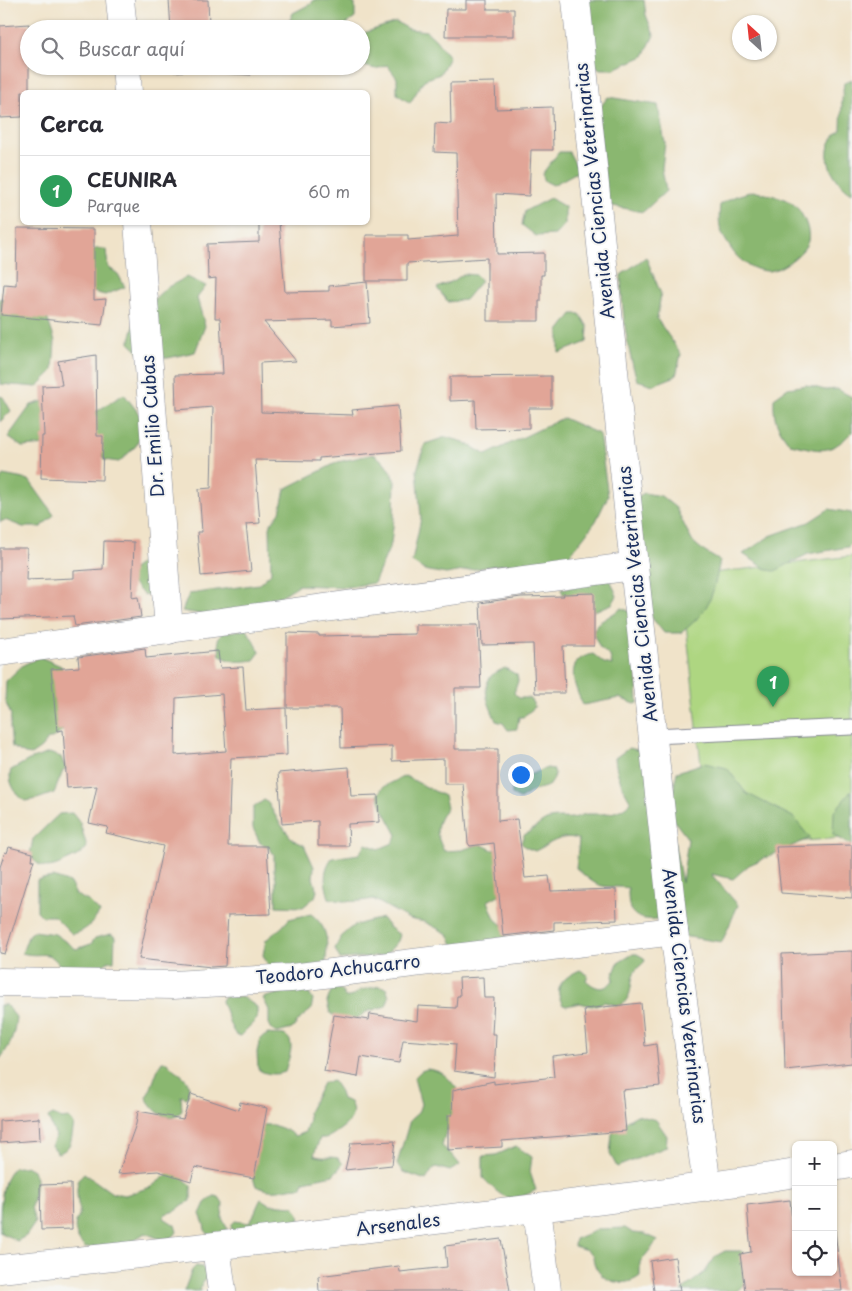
<!DOCTYPE html>
<html lang="es">
<head>
<meta charset="utf-8">
<style>
	body { margin:0; font-family:"Playpen Sans",sans-serif; background:#f7f7f7; color:#2b2b33 }
	.controls { position:absolute; right:15px; bottom:15px; display:grid; overflow:hidden; border-radius:8px; box-shadow:0 1px 4px #0004 }
	.controls button { width:45px; height:45px; display:grid; place-items:center; padding:0; border:0; border-bottom:1px solid #e1e1e2; background:#fff; color:#2b2b33; font:25px sans-serif }
	.compass { position:absolute; left:732px; top:15px; width:45px; height:45px; border-radius:50%; background:#fff; box-shadow:0 1px 4px #0004; rotate:333deg }
	.you { position:absolute; left:520px; top:774px; width:18px; height:18px; margin:-12px; border:4px solid #fff; border-radius:50%; background:#1a73e8; box-shadow:0 0 0 8px #1a73e833 }
	.badge { display:grid; place-items:center; width:32px; height:32px; border-radius:50%; background:#2563eb; color:#fff; font-size:16px; font-weight:700 }
	.pin { position:absolute; translate:-50% -41px; filter:drop-shadow(0 1px 2px #0008) }
	.pin::after { content:''; position:absolute; top:26px; width:18px; height:15px; background:inherit; clip-path:polygon(0 0,100% 0,50% 100%) }
	.list { margin:0; padding:0; list-style:none }
	h2 { display:flex; justify-content:space-between; align-items:center; height:65px; margin:0; padding:0 20px; font-size:21px }
	h2 small { font-size:16px; font-weight:400; color:#7c7c81 }
	.list li { display:grid; grid-template-columns:32px 1fr auto; gap:15px; align-items:center; box-sizing:border-box; height:70px; padding:0 20px; border-top:1px solid #e1e1e2 }
	.list b { display:block; font-size:19px; white-space:nowrap }
	.list p { margin:0; font-size:16px; white-space:nowrap; color:#7c7c81 }
	.list em { font-size:16px; font-style:normal; color:#7c7c81 }
	.icon { flex:none; width:28px; height:28px; fill:none; stroke:currentColor; stroke-width:2; stroke-linecap:round; stroke-linejoin:round }
	.map { position:relative; flex:none; width:852px; height:1291px; overflow:hidden }
	.search { position:absolute; background:#fff; box-shadow:0 1px 4px #0004; left:20px; top:20px; width:350px; height:55px; display:flex; align-items:center; gap:12px; box-sizing:border-box; padding:0 18px; border-radius:28px; color:#7c7c81; font-size:19px }
	.panel { position:absolute; background:#fff; box-shadow:0 1px 4px #0004; left:20px; top:90px; width:350px; height:135px; border-radius:8px }
	.map>svg:first-child { display:block }
	.green { fill:#aed681; stroke:#648270 }
	.forest { fill:#8ab76f; stroke:#527366; fill-rule:evenodd }
	.building { fill:#e1a597; fill-rule:evenodd }
	.lines { fill:none; stroke-linecap:round; stroke-linejoin:round }
	.lane-casing { stroke:#868994; stroke-width:17 }
	.street-casing { stroke:#868994; stroke-width:29 }
	.secondary-casing { stroke:#868994; stroke-width:29 }
	.lane { stroke:#fff; stroke-width:15 }
	.street { stroke:#fff; stroke-width:28 }
	.secondary { stroke:#fff; stroke-width:28 }
	.labels { text-anchor:middle; stroke-width:4; stroke-linejoin:round; paint-order:stroke }
	.street-label { font-size:18px; fill:#1b2f5e; stroke:#f6f6f2 }
</style>
</head>
<body>
<div class="map">
<svg width="852" height="1291" viewBox="0 0 852 1291">
	<rect width="100%" height="100%" fill="#f6f6f2"/>
	<filter id="ink" filterUnits="userSpaceOnUse"><feTurbulence type="fractalNoise" baseFrequency=".02" numOctaves="2"/><feDisplacementMap in="SourceGraphic" scale="10" xChannelSelector="R" yChannelSelector="G"/><feConvolveMatrix kernelMatrix="1 2 1 2 8 2 1 2 1" color-interpolation-filters="sRGB"/></filter>
	<filter id="wash" filterUnits="userSpaceOnUse"><feTurbulence type="fractalNoise" baseFrequency=".0096" numOctaves="4" result="noise"/><feDisplacementMap in="SourceGraphic" scale="20" xChannelSelector="R" yChannelSelector="G"/><feGaussianBlur stdDeviation="1.12" result="paint"/><feColorMatrix in="noise" values="0 0 0 0 0 0 0 0 0 0 0 0 0 0 0 0 0 1.4 0 .05"/><feComposite in="paint" operator="in"/></filter>
	<g filter="url(#wash)">
		<rect width="100%" height="100%" fill="#f0e3c9"/>
		<polygon class="green" points="852,556 852,837 710,849 681,577"/>
		<g class="forest">
			<polygon points="313,0 346,0 355,4 355,18 340,29 302,29 289,22 293,13 312,3"/>
			<polygon points="584,0 644,0 646,15 654,35 644,56 614,69 600,69 590,62"/>
			<polygon points="396,22 409,29 426,31 435,39 449,57 440,74 424,80 410,103 397,94 397,78 387,65 376,69 364,66 361,51 361,34"/>
			<path d="M852 79V193C830 179 816 148 841 130L842 100 844 83Z"/>
			<polygon points="608,97 658,105 665,143 662,168 666,191 643,212 608,205 597,111"/>
			<polygon points="559,152 569,152 579,171 553,185 545,181 542,174"/>
			<path d="M753 191C764 194 779 196 789 201 795 205 799 209 802 215 806 222 810 232 808 241 805 253 779 272 767 271 754 271 738 260 732 250 719 231 718 226 720 204L736 196Z"/>
			<polygon points="550,198 565,207 565,224 555,235 536,236 522,225 525,211"/>
			<polygon points="97,248 106,250 108,267 118,274 125,287 105,295 66,285 81,261"/>
			<path d="M646 257 661 294 657 319 681 354 676 376 653 385 637 380C626 345 622 312 621 275Z"/>
			<polygon points="463,274 476,275 481,281 465,300 448,302 437,288 455,280"/>
			<polygon points="187,277 206,286 197,298 205,326 195,352 168,358 144,357 129,343 135,322 151,302 166,288"/>
			<polygon points="0,298 45,311 55,341 53,371 37,387 0,384"/>
			<polygon points="572,314 580,314 588,327 587,342 559,353 559,331"/>
			<path d="M807 385 825 390 837 389 852 397V432C828 457 820 450 790 444 777 427 773 420 774 398L788 388Z"/>
			<polygon points="124,394 146,423 136,446 119,462 104,460 91,420 97,411"/>
			<polygon points="0,396 3,397 11,411 0,422"/>
			<polygon points="46,400 46,445 22,447 8,437 31,405"/>
			<polygon points="563,418 599,434 608,496 596,521 562,565 498,565 446,574 424,570 412,562 421,518 417,470 425,444 446,437 464,442 486,455"/>
			<polygon points="374,454 385,463 395,479 394,518 391,544 374,583 347,587 299,585 281,596 218,617 182,611 189,594 259,584 271,573 270,525 280,512 285,489 338,462"/>
			<polygon points="3,475 29,480 54,515 41,527 23,527 5,520 0,522 0,481"/>
			<path d="M644 493 661 496 676 508 692 541 705 552 720 561C712 597 712 608 681 633H664L652 618 628 503Z"/>
			<polygon points="829,509 852,513 852,542 848,547 808,554 775,571 768,570 743,554 770,536 809,522"/>
			<polygon points="146,559 161,559 171,581 145,596 130,581 133,569"/>
			<polygon points="610,579 617,596 612,604 589,613 567,603 561,589"/>
			<path d="M622 608 633 613 638 703 635 704 619 698 583 705C574 686 563 659 593 654L604 663 612 665 610 656 600 648 593 633 597 624Z"/>
			<path d="M247 629C251 638 256 643 260 652L254 660C241 662 231 663 220 655L218 639 222 633Z"/>
			<polygon points="40,657 61,666 65,675 66,727 58,735 47,740 41,748 31,755 25,754 12,747 10,727 11,715 5,701 6,681 23,665"/>
			<path d="M505 668 517 675 518 681 514 693 519 698H530L535 707 523 717H519L517 729 508 730 503 723 496 721C491 708 480 690 491 676 494 673 501 670 505 668Z"/>
			<path d="M629 748 642 751 669 811 677 772 704 763 727 768 746 793 793 817 810 838 749 865 733 879 711 874 738 905 722 942 675 935 667 918C654 919 638 923 630 909 628 903 628 894 628 888 619 886 608 888 599 885 591 882 583 874 576 868L579 840C564 832 550 844 535 851L525 847 521 843 524 835C533 831 542 820 550 819 557 817 565 819 573 818 578 817 583 814 588 814 605 814 618 815 631 802 623 789 616 773 615 758ZM669 814 688 839 682 883Z"/>
			<path d="M49 753 61 757 66 769 63 771 54 793 37 799 25 801C16 795 7 781 11 770L29 760Z"/>
			<path d="M547 768 553 769 555 774C553 787 545 787 535 790 530 792 525 796 520 799L512 795V783L515 779V774L519 771 529 775Z"/>
			<path d="M405 776 444 796 447 807C435 825 434 831 444 851L462 850 480 844 493 850 505 848 504 892 488 901 495 919 503 926 507 938 457 952 448 934 425 922 409 919 373 899C357 902 345 903 329 898 325 884 322 871 332 858L359 854 366 844 379 849 393 843 397 835 383 809 378 794 383 787Z"/>
			<polygon points="852,790 852,845 833,835 834,812"/>
			<polygon points="264,800 267,801 279,822 293,840 304,845 314,867 313,878 317,891 315,897 303,907 276,906 276,878 274,870 274,855 269,847 260,843 253,828 253,808"/>
			<path d="M72 813 80 823 87 847C82 854 75 857 68 860 52 868 41 872 30 855L33 839 59 814Z"/>
			<path d="M53 877 70 883 76 895 90 902 100 912C92 924 85 932 72 934L54 916H42L37 911V880Z"/>
			<path d="M311 914C333 931 326 949 325 973L275 971 268 965 263 955 266 940 282 927 289 919Z"/>
			<path d="M382 918 389 927 400 935 398 941 385 956 340 959 335 949C346 923 358 925 382 918Z"/>
			<path d="M34 931 55 934 76 949 91 944 95 938 111 934 115 937 114 961H109L93 972H64C48 945 44 959 22 953L29 934Z"/>
			<path d="M633 954H637L644 958 645 961C641 966 636 968 634 973 629 986 634 996 620 1006L604 1002 592 1006 580 1003 566 1006 563 1005C552 987 564 977 580 970L588 975 586 980C596 990 606 991 614 979L613 976 618 963Z"/>
			<path d="M380 986 386 988 389 997 386 1006 366 1012 358 1018 349 1021 334 1016 330 1013 327 1002 332 988C340 988 342 990 345 997H351L361 990Z"/>
			<polygon points="295,989 308,993 313,999 311,1010 302,1017 292,1029 277,1033 273,1031 269,1024 269,1010 263,998"/>
			<path d="M233 996 244 998 257 1007V1019L240 1036 236 1035C228 1025 228 1012 221 1002L224 997Z"/>
			<path d="M0 1005H6L16 1017C14 1036 12 1043 0 1059Z"/>
			<path d="M268 1034C273 1035 280 1034 284 1035 298 1041 287 1061 285 1072 277 1075 265 1075 258 1069L257 1052 260 1039Z"/>
			<path d="M162 1062H167C178 1077 194 1075 187 1098L181 1096 182 1111C168 1125 153 1111 146 1097 154 1086 155 1071 162 1062Z"/>
			<path d="M427 1069C443 1071 447 1076 457 1089L451 1122 445 1135 442 1146 452 1155 460 1165 450 1171 436 1167 433 1169 426 1180 403 1172 397 1164 410 1120 418 1113 421 1104 414 1078 421 1071Z"/>
			<path d="M333 1081 339 1090 342 1099 350 1102C357 1116 349 1123 338 1131 332 1135 328 1139 320 1138L314 1155C322 1159 330 1156 338 1158L343 1164 333 1175 304 1181 302 1187C281 1187 277 1195 256 1186L247 1161 259 1125C274 1124 283 1127 295 1136L305 1132 309 1119 308 1112 323 1083Z"/>
			<path d="M53 1115 62 1119 69 1118 74 1124C71 1139 73 1148 57 1154L56 1150 51 1146 56 1136 48 1118Z"/>
			<polygon points="637,1115 656,1120 667,1136 666,1147 617,1167 610,1154 612,1134 620,1125"/>
			<path d="M516 1146 532 1157 530 1172 536 1190C508 1205 503 1198 483 1178V1156L496 1155Z"/>
			<path d="M26 1166 33 1170 36 1179 34 1196 31 1207 35 1223 26 1236 17 1241 0 1232C0 1215 0 1176 14 1168 17 1167 23 1167 26 1166Z"/>
			<path d="M84 1173 112 1193 125 1195 151 1187 168 1174 179 1173 191 1186V1201L184 1204 175 1211 165 1214 164 1218 175 1225 177 1232 172 1238 160 1239 145 1233 137 1238 132 1243 85 1248C79 1242 73 1232 76 1222 77 1218 80 1216 79 1211 78 1199 73 1182 84 1173Z"/>
			<polygon points="214,1196 219,1197 223,1203 222,1218 227,1228 226,1233 209,1235 205,1230 204,1224 200,1214 205,1203"/>
			<path d="M261 1199 269 1204 294 1206 299 1214 300 1222 232 1231 231 1225 235 1221 249 1223C255 1215 256 1207 261 1199Z"/>
			<path d="M625 1228 633 1233 645 1234 658 1240 640 1262V1276C621 1291 593 1279 593 1255L587 1250 574 1246 575 1239 599 1229Z"/>
			<path d="M725 1251H741C756 1264 751 1279 737 1291H681L705 1272 716 1256Z"/>
			<polygon points="196,1266 202,1267 207,1272 206,1279 199,1288 201,1291 184,1291 192,1270"/>
		</g>
		<g id="blocks">
			<g class="building">
				<polygon points="169,0 208,0 209,23 256,22 255,29 171,29"/>
				<polygon points="466,0 487,0 487,9 514,9 514,36 445,36 446,9 466,9"/>
				<polygon points="29,24 29,92 22,92 22,117 0,118 0,26"/>
				<polygon points="174,66 252,66 251,75 218,73 218,69 174,72"/>
				<polygon points="495,82 496,109 552,107 553,150 531,150 529,196 496,194 497,254 544,253 544,275 541,275 541,301 539,301 539,321 487,321 487,258 407,263 407,281 366,281 366,235 408,235 408,240 458,236 456,153 434,152 435,123 451,124 450,83"/>
				<polygon points="259,222 279,222 285,292 329,291 329,286 367,282 370,323 332,326 332,320 264,322 296,361 260,363 261,412 353,415 352,410 398,406 401,451 319,458 319,461 255,460 260,523 246,524 251,571 201,576 197,532 202,532 199,489 211,488 213,407 176,410 175,375 223,374 220,318 215,318 216,278 208,279 207,244 259,242"/>
				<polygon points="17,228 94,229 94,300 106,299 102,325 1,315 4,284 16,285"/>
				<polygon points="96,355 97,436 103,436 102,480 41,478 42,436 44,436 42,386 62,385 58,361"/>
				<polygon points="551,376 551,408 529,408 529,428 476,429 475,400 450,401 450,377"/>
				<polygon points="104,541 134,542 132,598 138,597 141,617 75,626 73,616 0,619 0,548 27,548 26,580 74,578 74,571 103,569"/>
				<polygon points="594,593 594,646 563,646 565,693 535,693 533,644 482,645 480,603 521,597 564,596 563,594"/>
				<polygon points="415,625 478,625 481,688 455,688 455,749 498,749 498,821 517,819 525,878 549,876 551,891 616,889 617,920 554,922 554,930 503,936 494,843 470,846 468,843 463,784 444,784 444,759 392,761 392,746 341,748 340,708 287,708 287,633 319,634 319,636 415,634"/>
				<path d="M145 648 146 658 218 651 220 668 243 667 246 710 286 708 287 755 231 758 228 846H267L271 914 228 915 225 966 211 967 139 959 163 846 106 833 108 827 89 823 97 786 67 788 63 730 57 731 51 669 79 667 78 657ZM222 694 226 751 175 755 176 698Z"/>
				<polygon points="349,767 351,796 378,795 379,822 348,824 349,846 318,846 318,821 282,824 278,773"/>
				<polygon points="852,845 852,898 781,893 776,847"/>
				<polygon points="9,847 33,853 32,860 34,860 5,954 0,953 0,867 5,852 7,853"/>
				<polygon points="852,951 852,1063 785,1070 782,954"/>
				<polygon points="483,977 484,998 494,998 492,1034 496,1034 494,1077 454,1071 456,1044 403,1040 399,1063 361,1057 358,1077 324,1071 334,1015 369,1020 370,1014 417,1021 418,1006 456,1008 457,996 460,996 459,978"/>
				<polygon points="641,1003 645,1046 656,1044 660,1086 622,1090 626,1131 502,1141 502,1147 448,1150 448,1115 452,1115 453,1090 494,1081 494,1084 554,1077 552,1056 588,1052 584,1009"/>
				<polygon points="191,1094 239,1110 240,1102 267,1108 254,1178 195,1167 191,1181 158,1171 118,1174 136,1124 138,1111 183,1119"/>
				<polygon points="39,1118 40,1140 0,1143 0,1121"/>
				<polygon points="395,1141 392,1165 345,1170 351,1143"/>
				<polygon points="71,1184 72,1229 41,1230 40,1185"/>
				<polygon points="790,1200 793,1227 796,1227 796,1272 833,1272 834,1222 842,1291 745,1291 740,1254 751,1252 747,1205"/>
				<polygon points="501,1239 510,1291 319,1291 318,1276 399,1266 400,1272 447,1267 445,1246"/>
				<polygon points="675,1257 680,1291 654,1291 650,1261"/>
			</g>
		</g>
	</g>
	<g filter="url(#ink)">
		<use href="#blocks" fill-opacity="0" stroke="#868994" stroke-width="1"/>
		<g class="lines">
			<defs>
				<polyline id="lane" points="653,736 852,727"/>
				<g id="street">
					<polyline points="120,0 123,29"/>
					<polyline points="126,66 128,92"/>
					<polyline points="138,222 169,630"/>
					<polyline points="0,982 173,985 291,978 674,931"/>
					<polyline points="537,1208 547,1291"/>
					<polyline points="216,1247 222,1291"/>
				</g>
				<g id="secondary">
					<polyline points="576,0 634,566 674,931 707,1187"/>
					<polyline points="0,652 634,566"/>
					<polyline points="833,1167 852,1164"/>
					<path d="M0 1269C154 1253 307 1236 460 1217 572 1204 684 1191 796 1173"/>
				</g>
			</defs>
			<use href="#lane" class="lane-casing"/>
			<use href="#street" class="street-casing"/>
			<use href="#secondary" class="secondary-casing"/>
			<use href="#lane" class="lane"/>
			<use href="#street" class="street"/>
			<use href="#secondary" class="secondary"/>
		</g>
	</g>
	<g class="labels">
		<g class="street-label">
			<text transform="translate(595 191) rotate(-96)" y="6">Avenida Ciencias Veterinarias</text>
			<text transform="translate(153 426) rotate(-94)" y="6">Dr. Emilio Cubas</text>
			<text transform="translate(638 594) rotate(-96)" y="6">Avenida Ciencias Veterinarias</text>
			<text transform="translate(338 970) rotate(-6)" y="6">Teodoro Achucarro</text>
			<text transform="translate(684 996) rotate(83)" y="6">Avenida Ciencias Veterinarias</text>
			<text transform="translate(398 1225) rotate(-7)" y="6">Arsenales</text>
		</g>
	</g>
</svg>
<div class="controls">
<button>+</button>
<button>−</button>
<button><svg class="icon" aria-label="locate" viewBox="0 0 24 24"><circle cx="12" cy="12" r="6"/><path d="M12 2v4M12 18v4M2 12h4M18 12h4"/></svg></button>
</div>
<svg class="compass" viewBox="-18 -18 36 36"><path d="M0-13l5 13h-10z" fill="#e53935"/><path d="M0 13l5-13h-10z" fill="#7c7c81"/></svg>
<div class="you"></div>
<div class="pin badge" style="left:773px;top:707px;background:#2e9e5b">1</div>
<div class="search"><svg class="icon" aria-label="search" viewBox="0 0 24 24"><circle cx="10" cy="10" r="6"/><path d="M15 15l6 6"/></svg>Buscar aquí</div>
<section class="panel">
<h2>Cerca<small></small></h2>
<ul class="list">
<li><span class="badge" style="background:#2e9e5b">1</span><div><b>CEUNIRA</b><p>Parque</p></div><em>60 m</em></li>
</ul>
</section>
</div>
</body>
</html>
